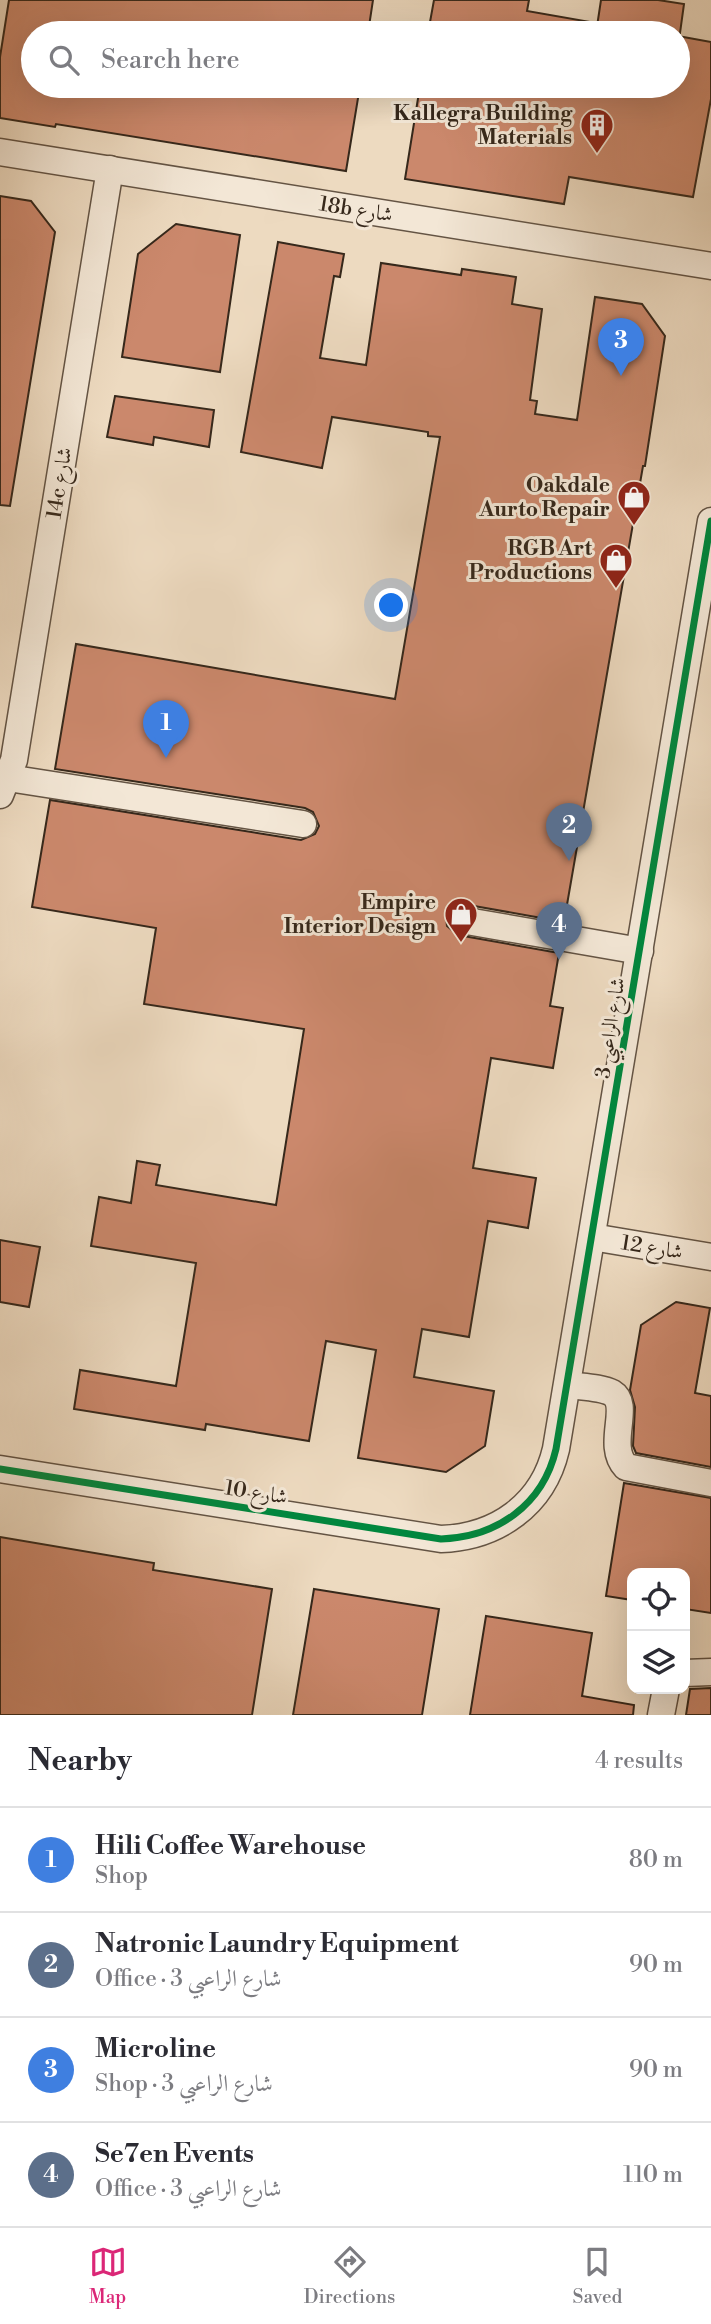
<!DOCTYPE html>
<html lang="en">
<head>
<meta charset="utf-8">
<style>
	body { margin:0; font-family:"Libre Bodoni",Amiri,serif; background:#f7f7f7; color:#2b2b33 }
	.controls { position:absolute; right:21px; bottom:21px; display:grid; overflow:hidden; border-radius:14px; box-shadow:0 7px 28px #0002 }
	.controls button { width:63px; height:63px; display:grid; place-items:center; padding:0; border:0; border-bottom:2px solid #e1e1e2; background:#fff; color:#2b2b33; font:35px sans-serif }
	.you { position:absolute; left:392px; top:606px; width:24px; height:24px; margin:-18px; border:5px solid #fff; border-radius:50%; background:#1a73e8; box-shadow:0 0 0 10px #1a73e833 }
	.badge { display:grid; place-items:center; width:46px; height:46px; border-radius:50%; background:#db2777; color:#fff; font-size:23px; font-weight:700 }
	.pin { position:absolute; translate:-50% -58px; filter:drop-shadow(0 2px 4px #0008) }
	.pin::after { content:''; position:absolute; top:37px; width:24px; height:21px; background:inherit; clip-path:polygon(0 0,100% 0,50% 100%) }
	.list { margin:0; padding:0; list-style:none }
	h2 { display:flex; justify-content:space-between; align-items:center; height:91px; margin:0; padding:0 28px; font-size:30px }
	h2 small { font-size:23px; font-weight:400; color:#7c7c81 }
	.list li { display:grid; grid-template-columns:46px 1fr auto; gap:21px; align-items:center; box-sizing:border-box; height:105px; padding:0 28px; border-top:2px solid #e1e1e2 }
	.list b { display:block; font-size:26px; white-space:nowrap }
	.list p { margin:0; font-size:23px; white-space:nowrap; color:#7c7c81 }
	.list em { font-size:23px; font-style:normal; color:#7c7c81 }
	.icon { flex:none; width:38px; height:38px; fill:none; stroke:currentColor; stroke-width:2; stroke-linecap:round; stroke-linejoin:round }
	.map { position:relative; flex:none; width:711px; height:1715px; overflow:hidden }
	.search { position:absolute; background:#fff; box-shadow:0 7px 28px #0002; left:21px; right:21px; top:21px; height:77px; display:flex; align-items:center; gap:18px; box-sizing:border-box; padding:0 24px; border-radius:38px; color:#7c7c81; font-size:26px }
	.sheet { height:511px; background:#fff }
	nav { display:flex; justify-content:space-around; align-items:center; box-sizing:border-box; height:98px; border-top:2px solid #e1e1e2; background:#fff; font-size:19px; color:#7c7c81 }
	nav a { display:grid; justify-items:center; gap:4px }
	nav .on { color:#db2777 }
	.map>svg:first-child { display:block }
	.building { fill:#cb886c; stroke:#36281b; stroke-width:2 }
	.lines { fill:none; stroke-linecap:round; stroke-linejoin:round }
	.minor-casing { stroke:#645444; stroke-width:29 }
	.minor { stroke:#f3e7d6; stroke-width:26 }
	.cycleway-casing { stroke:#f3e7d6; stroke-width:11 }
	.cycleway { stroke:#00873e; stroke-width:7 }
	.labels { text-anchor:middle; stroke-width:6; stroke-linejoin:round; paint-order:stroke }
	.poi-label { font-size:21px; font-weight:bold; fill:#36281b; stroke:#f3e7d6; text-anchor:end }
	.street-label { font-size:21px; fill:#36281b; stroke:#f3e7d6 }
</style>
</head>
<body>
<div class="map">
<svg width="711" height="1715" viewBox="0 0 711 1715">
	<rect width="100%" height="100%" fill="#eddac0"/>
	<filter id="stains"><feTurbulence type="fractalNoise" baseFrequency=".00286" numOctaves="4"/><feColorMatrix values="0 0 0 0 .2 0 0 0 0 .09 0 0 0 0 .02 0 0 0 .5 -.17"/></filter>
	<radialGradient id="worn" r=".72"><stop offset=".6" stop-color="#630" stop-opacity="0"/><stop offset="1" stop-color="#630" stop-opacity=".3"/></radialGradient>
	<g class="building">
		<polygon points="9,0 373,0 368,33 33,33 33,86 360,86 346,171 56,124 55,127 0,118 0,57"/>
		<polygon points="434,0 529,0 527,11 596,23 595,33 428,33"/>
		<polygon points="601,0 658,0 684,4 680,33 596,33"/>
		<polygon points="678,36 711,42 711,99 693,197 569,177 564,204 405,179 420,86 678,86"/>
		<polygon points="0,196 31,201 55,232 10,506 0,505"/>
		<polygon points="176,224 240,235 220,372 122,357 138,254"/>
		<polygon points="278,242 344,254 340,277 334,276 320,358 366,365 381,263 461,275 462,269 516,277 512,304 542,309 530,400 537,401 535,414 577,420 595,297 642,304 665,336 645,466 643,466 564,922 463,904 449,909 446,917 447,926 458,935 559,953 550,1006 563,1008 553,1068 491,1058 473,1168 536,1178 528,1228 488,1221 469,1337 422,1329 414,1377 494,1391 485,1446 446,1472 358,1458 376,1350 326,1341 309,1441 206,1424 205,1430 74,1409 80,1370 176,1386 196,1263 91,1246 99,1197 131,1203 137,1161 160,1165 156,1185 276,1205 304,1029 144,1004 156,928 32,907 50,800 301,840 315,834 319,826 313,812 305,808 55,769 76,644 395,699 440,437 428,436 428,432 332,417 322,468 241,452"/>
		<polygon points="115,396 214,410 209,447 154,437 153,445 107,437"/>
		<polygon points="0,1240 40,1247 29,1307 0,1302"/>
		<polygon points="676,1302 710,1308 695,1393 711,1396 711,1467 636,1453 633,1446 635,1407 630,1390 641,1325"/>
		<polygon points="624,1483 711,1498 711,1613 685,1609 685,1573 632,1573 632,1600 606,1596"/>
		<polygon points="0,1537 154,1563 153,1570 272,1589 252,1715 0,1715"/>
		<polygon points="314,1589 439,1609 422,1715 293,1715"/>
		<polygon points="486,1616 592,1633 582,1696 634,1705 633,1715 470,1715"/>
		<polygon points="711,1688 711,1715 686,1715 690,1689"/>
	</g>
	<g class="lines">
		<defs>
			<g id="minor">
				<polyline points="0,152 711,266"/>
				<polyline points="8,778 303,824"/>
				<polyline points="0,795 14,760 110,169"/>
				<polyline points="461,920 640,951"/>
				<polyline points="592,1237 711,1257"/>
				<path d="M568 1385C581 1387 601 1387 612 1393 632 1405 605 1445 626 1467L711 1483"/>
				<path d="M0 1469 441 1539C497 1537 543 1505 556 1449L711 521"/>
				<polyline points="685,1673 711,1672"/>
				<polyline points="661,1715 666,1689"/>
			</g>
		</defs>
		<use href="#minor" class="minor-casing"/>
		<use href="#minor" class="minor"/>
		<defs>
			<path id="cycleway" d="M0 1469 441 1539C497 1537 543 1505 556 1449L711 521"/>
		</defs>
		<use href="#cycleway" class="cycleway-casing"/>
		<use href="#cycleway" class="cycleway"/>
	</g>
	<defs>
		<symbol id="building-pin" viewBox="-11 -11 22 30"><path d="M0 17L-7.5 6A9.5 9.5 0 1 1 7.5 6Z" fill="#8f2418" stroke="#f3e7d6"/><path d="M-4-6H4V6H1V3H-1V6H-4ZM-2.5-4.3h1.7v1.8h-1.7ZM.8-4.3h1.7v1.8H.8ZM-2.5-1h1.7V.8h-1.7ZM.8-1h1.7V.8H.8Z" fill="#fff"/></symbol>
		<symbol id="shop-pin" viewBox="-11 -11 22 30"><path d="M0 17L-7.5 6A9.5 9.5 0 1 1 7.5 6Z" fill="#8f2418" stroke="#f3e7d6"/><path d="M-5-2.5h2.3a2.7 3.5 0 0 1 5.4 0H5L5.5 6h-11ZM-1.5-2.5h3a1.5 2.3 0 0 0-3 0Z" fill="#fff"/></symbol>
	</defs>
	<g fill-rule="evenodd">
		<use href="#building-pin" x="578" y="106" width="38" height="52"/>
		<use href="#shop-pin" x="615" y="478" width="38" height="52"/>
		<use href="#shop-pin" x="597" y="541" width="38" height="52"/>
		<use href="#shop-pin" x="442" y="895" width="38" height="52"/>
	</g>
	<g class="labels">
		<g class="poi-label">
			<text x="572" y="120">Kallegra Building<tspan x="572" dy="24">Materials</tspan></text>
			<text x="610" y="492">Oakdale<tspan x="610" dy="24">Aurto Repair</tspan></text>
			<text x="592" y="555">RGB Art<tspan x="592" dy="24">Productions</tspan></text>
			<text x="436" y="909">Empire<tspan x="436" dy="24">Interior Design</tspan></text>
		</g>
		<g class="street-label">
			<text transform="translate(356 209) rotate(9)" y="7">18b شارع</text>
			<text transform="translate(59 483) rotate(-81)" y="7">14c شارع</text>
			<text transform="translate(610 1028) rotate(-81)" y="7">شارع الراعبي 3</text>
			<text transform="translate(652 1247) rotate(9)" y="7">شارع 12</text>
			<text transform="translate(256 1492) rotate(9)" y="7">شارع 10</text>
		</g>
	</g>
	<rect width="100%" height="100%" filter="url(#stains)"/>
	<rect width="100%" height="100%" fill="url(#worn)"/>
</svg>
<div class="controls">
<button><svg class="icon" aria-label="locate" viewBox="0 0 24 24"><circle cx="12" cy="12" r="6"/><path d="M12 2v4M12 18v4M2 12h4M18 12h4"/></svg></button>
<button><svg class="icon" aria-label="layers" viewBox="0 0 24 24"><path d="M12 4l9 5-9 5-9-5zM3 14l9 5 9-5"/></svg></button>
</div>
<div class="you"></div>
<div class="pin badge" style="left:166px;top:758px;background:#3f7fe0">1</div>
<div class="pin badge" style="left:569px;top:861px;background:#5c6f8a">2</div>
<div class="pin badge" style="left:621px;top:376px;background:#3f7fe0">3</div>
<div class="pin badge" style="left:559px;top:960px;background:#5c6f8a">4</div>
<div class="search"><svg class="icon" aria-label="search" viewBox="0 0 24 24"><circle cx="10" cy="10" r="6"/><path d="M15 15l6 6"/></svg>Search here</div>
</div>
<section class="sheet">
<h2>Nearby<small>4 results</small></h2>
<ul class="list">
<li><span class="badge" style="background:#3f7fe0">1</span><div><b>Hili Coffee Warehouse</b><p>Shop</p></div><em>80 m</em></li>
<li><span class="badge" style="background:#5c6f8a">2</span><div><b>Natronic Laundry Equipment</b><p>Office · شارع الراعبي 3</p></div><em>90 m</em></li>
<li><span class="badge" style="background:#3f7fe0">3</span><div><b>Microline</b><p>Shop · شارع الراعبي 3</p></div><em>90 m</em></li>
<li><span class="badge" style="background:#5c6f8a">4</span><div><b>Se7en Events</b><p>Office · شارع الراعبي 3</p></div><em>110 m</em></li>
</ul>
</section>
<nav>
<a class="on"><svg class="icon" aria-label="map" viewBox="0 0 24 24"><path d="M3 6l6-2 6 2 6-2v14l-6 2-6-2-6 2zM9 4v14M15 6v14"/></svg>Map</a>
<a><svg class="icon" aria-label="directions" viewBox="0 0 24 24"><path d="M12 3l9 9-9 9-9-9zM9 14v-3h6M13 9l2 2-2 2"/></svg>Directions</a>
<a><svg class="icon" aria-label="saved" viewBox="0 0 24 24"><path d="M7 4h10v16l-5-4-5 4z"/></svg>Saved</a>
</nav>
</body>
</html>
